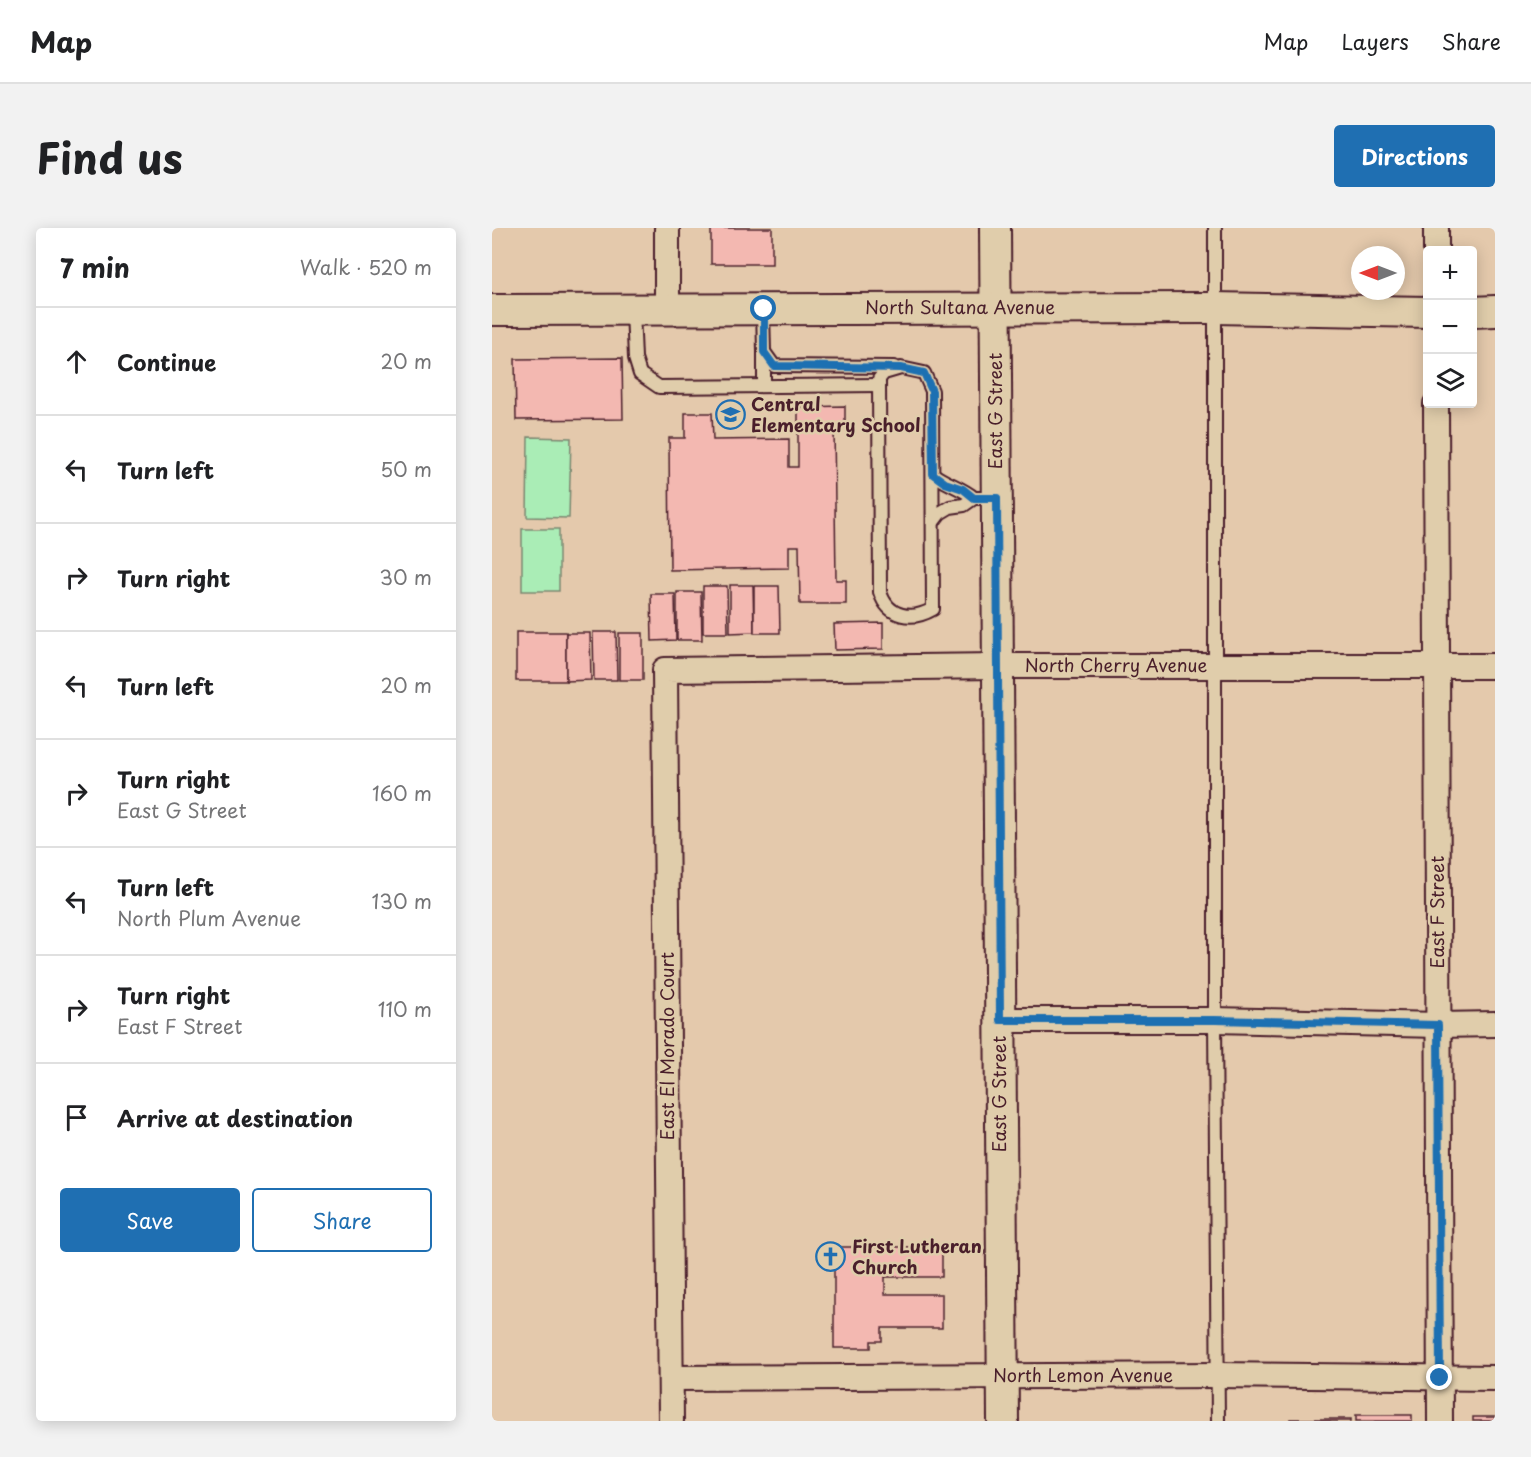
<!DOCTYPE html>
<html lang="en">
<head>
<meta charset="utf-8">
<style>
	body { margin:0; font-family:"Playpen Sans",sans-serif; background:#f2f2f2; color:#202124 }
	.controls { position:absolute; right:18px; top:18px; display:grid; overflow:hidden; border-radius:6px; box-shadow:0 3px 15px #0003 }
	.controls button { width:54px; height:54px; display:grid; place-items:center; padding:0; border:0; border-bottom:2px solid #e0e0e0; background:#fff; color:#202124; font:30px sans-serif }
	.compass { position:absolute; left:859px; top:18px; width:54px; height:54px; border-radius:50%; background:#fff; box-shadow:0 3px 15px #0003; rotate:270deg }
	.stop { position:absolute; width:18px; height:18px; margin:-14px; border:4px solid #1f6fb2; border-radius:50%; background:#fff }
	.stop.end { background:#1f6fb2; border-color:#fff; box-shadow:0 2px 6px #0008 }
	.list { margin:0; padding:0; list-style:none }
	h2 { display:flex; justify-content:space-between; align-items:center; height:78px; margin:0; padding:0 24px; font-size:26px }
	h2 small { font-size:20px; font-weight:400; color:#757577 }
	.list li { display:grid; grid-template-columns:39px 1fr auto; gap:18px; align-items:center; box-sizing:border-box; height:108px; padding:0 24px; border-top:2px solid #e0e0e0 }
	.list b { display:block; font-size:22px; white-space:nowrap }
	.list p { margin:0; font-size:20px; white-space:nowrap; color:#757577 }
	.list em { font-size:20px; font-style:normal; color:#757577 }
	.actions { display:flex; gap:12px; padding:18px 24px }
	.actions a { flex:1; padding:14px 0; border:2px solid #1f6fb2; border-radius:6px; text-align:center; font-size:21px; color:#1f6fb2 }
	.actions .main { background:#1f6fb2; color:#fff }
	.icon { flex:none; width:33px; height:33px; fill:none; stroke:currentColor; stroke-width:2; stroke-linecap:round; stroke-linejoin:round }
	.map { position:relative; flex:none; width:1003px; height:1193px; overflow:hidden; border-radius:6px }
	header { display:flex; align-items:center; gap:36px; box-sizing:border-box; height:84px; padding:0 30px; background:#fff; border-bottom:2px solid #e0e0e0 }
	header strong { font-size:28px }
	nav { display:flex; gap:33px; margin-inline-start:auto; font-size:21px }
	.intro { display:flex; align-items:center; justify-content:space-between; box-sizing:border-box; height:144px; padding:0 36px }
	h1 { margin:0; font-size:42px }
	.button { padding:15px 27px; border-radius:6px; background:#1f6fb2; color:#fff; font-size:21px; font-weight:700 }
	main { display:flex; gap:36px; padding:0 36px }
	aside { flex:1; background:#fff; border-radius:6px; box-shadow:0 3px 15px #0003 }
	.map>svg:first-child { display:block }
	.green { fill:#aaedb6; stroke:#7a8670; stroke-width:1.5 }
	.building { fill:#f3b8b1; stroke:#4a1f2b; stroke-width:1.5 }
	.lines { fill:none; stroke-linecap:round; stroke-linejoin:round }
	.service-casing { stroke:#4a1f2b; stroke-width:16 }
	.minor-casing { stroke:#4a1f2b; stroke-width:28 }
	.tertiary-casing { stroke:#4a1f2b; stroke-width:34 }
	.service { stroke:#e0cdab; stroke-width:12 }
	.minor { stroke:#e0cdab; stroke-width:24 }
	.tertiary { stroke:#e0cdab; stroke-width:30 }
	.route { stroke:#1f6fb2; stroke-width:8 }
	.labels { text-anchor:middle; stroke-width:5; stroke-linejoin:round; paint-order:stroke }
	.street-label { font-size:18px; fill:#4a1f2b; stroke:#e0cdab }
	.poi-label { font-size:18px; font-weight:bold; fill:#4a1f2b; stroke:#e0cdab; text-anchor:start }
</style>
</head>
<body>
<header>
<strong>Map</strong>
<nav><a>Map</a><a>Layers</a><a>Share</a></nav>
</header>
<div class="intro"><h1>Find us</h1><a class="button">Directions</a></div>
<main>
<aside>
<h2>7 min<small>Walk · 520 m</small></h2>
<ul class="list">
<li><svg class="icon" aria-label="ahead" viewBox="0 0 24 24"><path d="M12 20V5M6 11l6-6 6 6"/></svg><div><b>Continue</b></div><em>20 m</em></li>
<li><svg class="icon" aria-label="left" viewBox="0 0 24 24"><path d="M17 20v-9H6M10 6l-5 5 5 5"/></svg><div><b>Turn left</b></div><em>50 m</em></li>
<li><svg class="icon" aria-label="right" viewBox="0 0 24 24"><path d="M7 20v-9h11M14 6l5 5-5 5"/></svg><div><b>Turn right</b></div><em>30 m</em></li>
<li><svg class="icon" aria-label="left" viewBox="0 0 24 24"><path d="M17 20v-9H6M10 6l-5 5 5 5"/></svg><div><b>Turn left</b></div><em>20 m</em></li>
<li><svg class="icon" aria-label="right" viewBox="0 0 24 24"><path d="M7 20v-9h11M14 6l5 5-5 5"/></svg><div><b>Turn right</b><p>East G Street</p></div><em>160 m</em></li>
<li><svg class="icon" aria-label="left" viewBox="0 0 24 24"><path d="M17 20v-9H6M10 6l-5 5 5 5"/></svg><div><b>Turn left</b><p>North Plum Avenue</p></div><em>130 m</em></li>
<li><svg class="icon" aria-label="right" viewBox="0 0 24 24"><path d="M7 20v-9h11M14 6l5 5-5 5"/></svg><div><b>Turn right</b><p>East F Street</p></div><em>110 m</em></li>
<li><svg class="icon" aria-label="arrive" viewBox="0 0 24 24"><path d="M6 21V4h12l-3 4 3 4H6"/></svg><div><b>Arrive at destination</b></div></li>
</ul>
<div class="actions"><a class="main">Save</a><a>Share</a></div>
</aside>
<div class="map">
<svg width="1003" height="1193" viewBox="0 0 1003 1193">
	<rect width="100%" height="100%" fill="#e4c9ac"/>
	<filter id="ink" filterUnits="userSpaceOnUse"><feTurbulence type="fractalNoise" baseFrequency=".0167" numOctaves="2"/><feDisplacementMap in="SourceGraphic" scale="12" xChannelSelector="R" yChannelSelector="G"/><feConvolveMatrix kernelMatrix="1 2 1 2 8 2 1 2 1" color-interpolation-filters="sRGB"/></filter>
	<g filter="url(#ink)">
		<g class="green">
			<polygon points="36,209 79,210 77,290 35,289"/>
			<rect x="30" y="301" width="37" height="62"/>
		</g>
		<g class="building">
			<rect x="219" y="0" width="61" height="36"/>
			<polygon points="130,130 131,191 24,192 23,131"/>
			<polygon points="353,178 353,199 342,200 344,352 354,352 354,376 308,376 307,318 297,318 297,340 178,342 177,210 193,210 193,185 220,185 221,212 297,211 297,239 306,239 306,179"/>
			<polygon points="238,357 261,357 262,404 238,405"/>
			<polygon points="211,358 235,358 236,405 211,405"/>
			<polygon points="262,358 287,358 288,405 262,405"/>
			<polygon points="185,364 209,364 210,412 185,412"/>
			<polygon points="159,366 183,366 184,412 160,413"/>
			<polygon points="391,395 391,421 343,422 342,396"/>
			<rect x="24" y="404" width="50" height="49"/>
			<polygon points="101,404 124,404 125,452 102,452"/>
			<polygon points="74,405 98,405 99,452 74,453"/>
			<rect x="127" y="405" width="24" height="47"/>
			<polygon points="342,1019 450,1019 450,1049 393,1049 393,1066 450,1066 450,1100 390,1100 390,1113 379,1113 379,1120 342,1120"/>
			<rect x="864" y="1187" width="56" height="6"/>
			<rect x="981" y="1189" width="22" height="4"/>
			<rect x="798" y="1191" width="61" height="2"/>
		</g>
		<g class="lines">
			<defs>
				<g id="service">
					<polyline points="723,0 723,792 726,1193"/>
					<polyline points="271,81 272,124 282,138 402,139"/>
					<polyline points="141,83 143,130 148,146 167,159 387,157"/>
					<path d="M409 140 432 145 440 163 441 381C420 393 396 390 388 364L387 151 392 145Z"/>
					<polyline points="272,158 272,124"/>
					<path d="M441 246C454 256 469 259 482 270"/>
					<polyline points="442,293 448,285 458,279 472,277 482,270 505,270"/>
				</g>
				<g id="minor">
					<polyline points="175,0 175,81"/>
					<polyline points="944,0 944,22"/>
					<polyline points="944,176 948,1193"/>
					<polyline points="508,792 723,792 947,797 1003,796"/>
					<polyline points="179,1150 726,1147 1003,1150"/>
					<polyline points="179,1193 173,442 506,438 1003,438"/>
				</g>
				<g id="tertiary">
					<polyline points="503,0 511,1193"/>
					<polyline points="0,82 723,80 936,84"/>
					<polyline points="980,84 1003,83"/>
				</g>
			</defs>
			<use href="#service" class="service-casing"/>
			<use href="#minor" class="minor-casing"/>
			<use href="#tertiary" class="tertiary-casing"/>
			<use href="#service" class="service"/>
			<use href="#minor" class="minor"/>
			<use href="#tertiary" class="tertiary"/>
		</g>
	</g>
	<g class="lines" filter="url(#ink)">
		<polyline class="route" points="272,81 272,124 282,138 409,140 432,145 440,163 441,246 453,255 471,261 482,270 505,270 508,792 723,792 946,797 948,1150"/>
	</g>
	<defs>
		<symbol id="school-ring" viewBox="-11 -11 22 22"><circle r="9.5" fill="#e0cdab" stroke="#1f6fb2" stroke-width="1.5"/><path d="M0-5L7-2L0 1L-7-2ZM-4 1L0 2.5L4 1V4Q0 6-4 4Z" fill="#1f6fb2"/></symbol>
		<symbol id="church-ring" viewBox="-11 -11 22 22"><circle r="9.5" fill="#e0cdab" stroke="#1f6fb2" stroke-width="1.5"/><path d="M-1.2-6h2.4v3.5h3.3v2.4h-3.3V6h-2.4V-.1h-3.3v-2.4h3.3Z" fill="#1f6fb2"/></symbol>
	</defs>
	<g fill-rule="evenodd">
		<use href="#school-ring" x="222" y="170" width="33" height="33"/>
		<use href="#church-ring" x="322" y="1012" width="33" height="33"/>
	</g>
	<g class="labels">
		<g class="street-label">
			<text x="468" y="86">North Sultana Avenue</text>
			<text transform="translate(504 183) rotate(-90)" y="6">East G Street</text>
			<text x="624" y="444">North Cherry Avenue</text>
			<text transform="translate(946 684) rotate(-90)" y="6">East F Street</text>
			<text transform="translate(176 818) rotate(-90)" y="6">East El Morado Court</text>
			<text transform="translate(508 866) rotate(-90)" y="6">East G Street</text>
			<text x="591" y="1154">North Lemon Avenue</text>
		</g>
		<g class="poi-label">
			<text x="259" y="183">Central<tspan x="259" dy="21">Elementary School</tspan></text>
			<text x="360" y="1025">First Lutheran<tspan x="360" dy="21">Church</tspan></text>
		</g>
	</g>
</svg>
<div class="controls">
<button>+</button>
<button>−</button>
<button><svg class="icon" aria-label="layers" viewBox="0 0 24 24"><path d="M12 4l9 5-9 5-9-5zM3 14l9 5 9-5"/></svg></button>
</div>
<svg class="compass" viewBox="-18 -18 36 36"><path d="M0-13l5 13h-10z" fill="#e53935"/><path d="M0 13l5-13h-10z" fill="#757577"/></svg>
<div class="stop" style="left:272px;top:81px"></div>
<div class="stop end" style="left:948px;top:1150px"></div>
</div>
</main>
</body>
</html>
